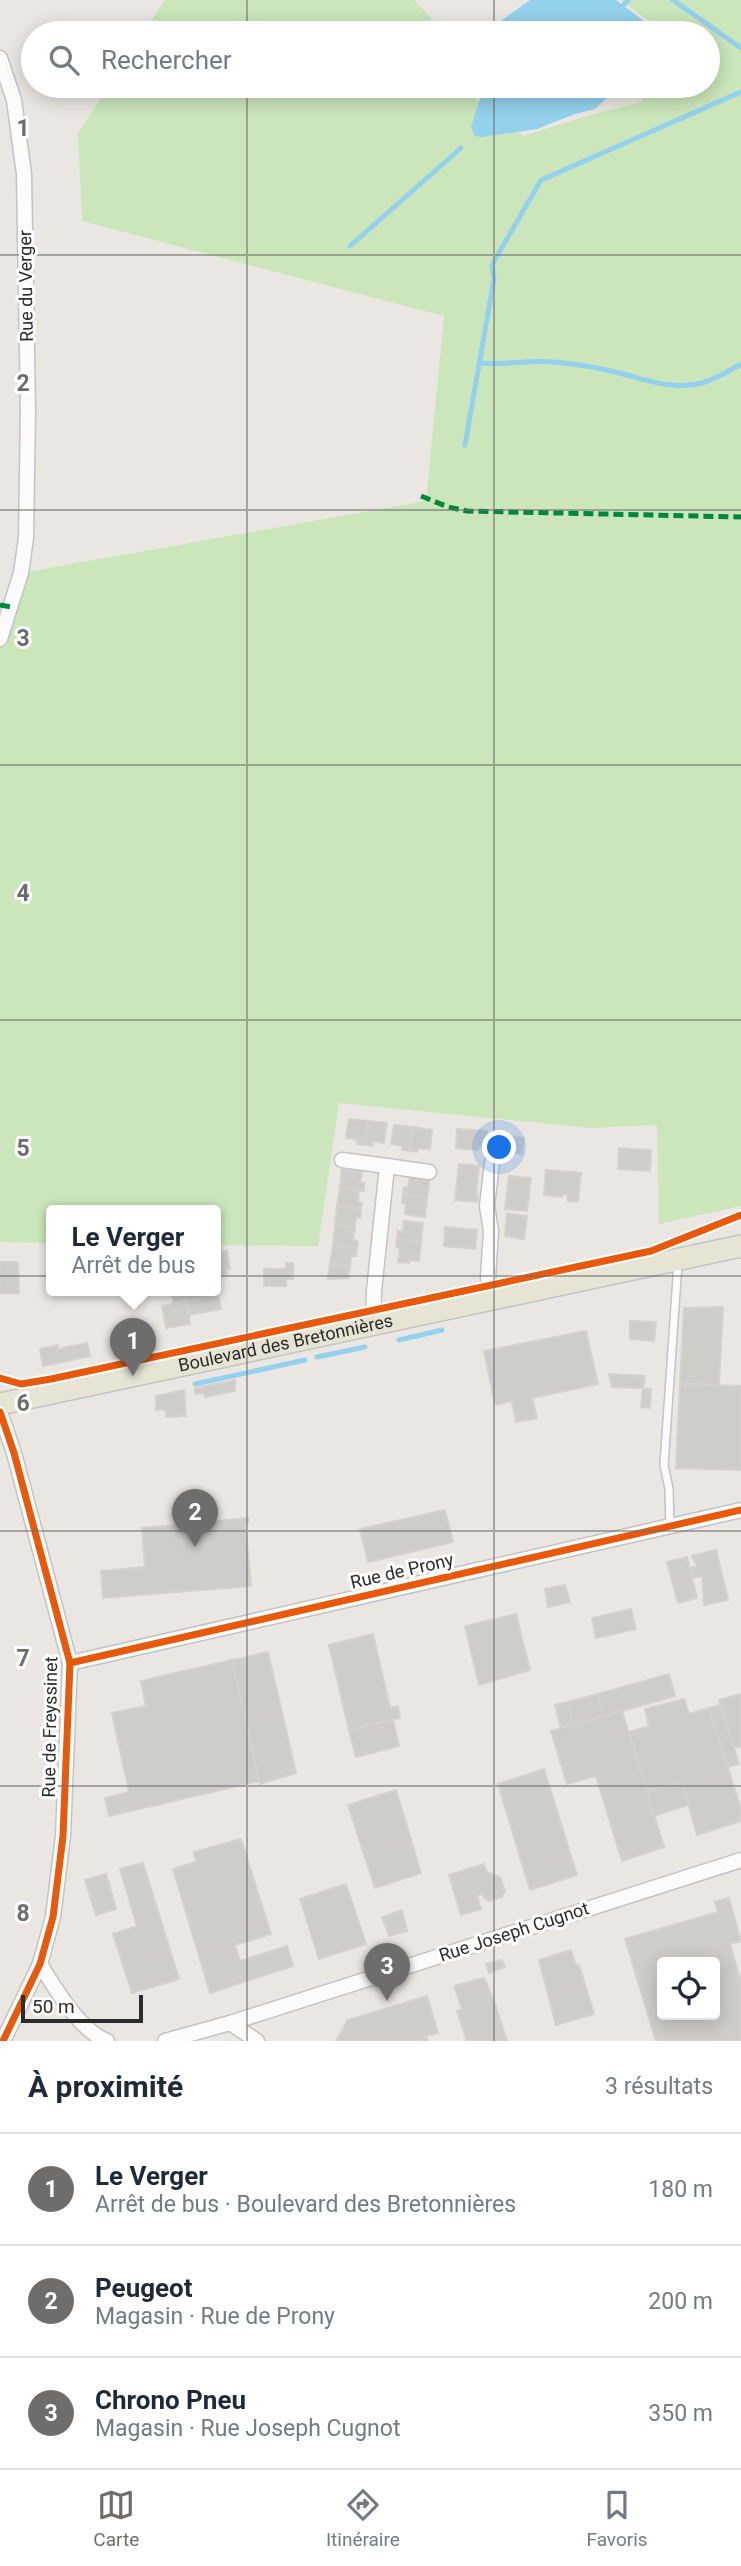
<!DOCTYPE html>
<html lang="fr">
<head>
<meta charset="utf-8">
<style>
	body { margin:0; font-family:Roboto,sans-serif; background:#f6f6f7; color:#1f2937 }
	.controls { position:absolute; right:21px; bottom:21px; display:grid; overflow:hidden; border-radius:7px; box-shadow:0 4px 18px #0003 }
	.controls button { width:63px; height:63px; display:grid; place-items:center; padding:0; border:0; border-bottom:2px solid #e0e1e3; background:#fff; color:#1f2937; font:35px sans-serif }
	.scale { position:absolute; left:21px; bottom:18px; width:122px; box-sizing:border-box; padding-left:7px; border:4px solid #2c2c2c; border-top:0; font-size:19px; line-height:24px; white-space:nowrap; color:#2c2c2c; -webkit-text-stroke:5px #fff; paint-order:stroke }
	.you { position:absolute; left:500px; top:1148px; width:24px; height:24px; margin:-18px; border:5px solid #fff; border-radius:50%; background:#1a73e8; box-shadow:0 0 0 10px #1a73e833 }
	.badge { display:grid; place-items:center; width:46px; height:46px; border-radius:50%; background:#6e6d6c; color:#fff; font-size:23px; font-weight:700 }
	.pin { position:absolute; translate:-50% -58px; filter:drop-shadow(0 2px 4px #0008) }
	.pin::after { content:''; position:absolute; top:37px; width:24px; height:21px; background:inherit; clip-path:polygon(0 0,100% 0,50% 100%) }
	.popup { position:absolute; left:46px; top:1205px; width:175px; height:91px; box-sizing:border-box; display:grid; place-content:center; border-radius:7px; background:#fff; filter:drop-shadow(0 2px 5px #0005); font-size:23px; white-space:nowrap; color:#747a83 }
	.popup b { font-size:26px; color:#1f2937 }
	.popup::after { content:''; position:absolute; left:50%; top:100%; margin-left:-14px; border:14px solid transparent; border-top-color:#fff }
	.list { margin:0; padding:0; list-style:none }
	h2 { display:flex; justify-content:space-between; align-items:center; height:91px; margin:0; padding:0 28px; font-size:30px }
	h2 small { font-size:23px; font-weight:400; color:#747a83 }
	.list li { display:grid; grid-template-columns:46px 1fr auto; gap:21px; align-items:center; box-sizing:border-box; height:112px; padding:0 28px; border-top:2px solid #e0e1e3 }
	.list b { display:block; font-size:26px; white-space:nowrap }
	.list p { margin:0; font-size:23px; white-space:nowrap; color:#747a83 }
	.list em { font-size:23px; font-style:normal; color:#747a83 }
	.icon { flex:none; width:38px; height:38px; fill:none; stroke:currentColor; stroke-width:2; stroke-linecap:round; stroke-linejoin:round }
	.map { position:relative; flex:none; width:741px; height:2041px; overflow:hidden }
	.search { position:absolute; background:#fff; box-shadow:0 4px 18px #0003; left:21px; right:21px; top:21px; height:77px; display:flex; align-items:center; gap:18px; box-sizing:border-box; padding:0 24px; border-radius:38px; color:#747a83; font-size:26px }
	.sheet { height:427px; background:#fff }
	nav { display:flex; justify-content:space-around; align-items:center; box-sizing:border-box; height:98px; border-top:2px solid #e0e1e3; background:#fff; font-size:19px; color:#747a83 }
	nav a { display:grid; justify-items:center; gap:4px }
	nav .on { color:#6e6d6c }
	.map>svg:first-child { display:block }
	.green { fill:#cae6ba }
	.water { fill:#94d1ed }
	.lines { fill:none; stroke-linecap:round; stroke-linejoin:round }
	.stream { stroke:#94d1ed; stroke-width:5 }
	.building { fill:#cfcdc9; stroke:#d5d2ce; stroke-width:2; fill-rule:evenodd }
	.service-casing { stroke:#c4c3c3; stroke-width:10 }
	.minor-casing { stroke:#c4c3c3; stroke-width:17 }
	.primary-casing { stroke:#c6c4c2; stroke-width:24 }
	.service { stroke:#fcfbfb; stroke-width:7 }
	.minor { stroke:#fcfbfb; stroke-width:14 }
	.primary { stroke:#e7e4d4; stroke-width:21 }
	.quiet { stroke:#00873e; stroke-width:5; stroke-dasharray:10 5; stroke-linecap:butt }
	.cycleway-casing { stroke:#fff; stroke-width:11 }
	.cycleway { stroke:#e8590c; stroke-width:7 }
	.grid { fill:none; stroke:#6e6d6c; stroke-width:2; stroke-opacity:0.55 }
	.labels { text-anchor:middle; stroke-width:6; stroke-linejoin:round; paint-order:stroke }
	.street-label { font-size:18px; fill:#2c2c2c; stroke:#fff }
	.grid-label { font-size:23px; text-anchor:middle; font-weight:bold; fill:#6e6d6c; stroke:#fff; stroke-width:6; stroke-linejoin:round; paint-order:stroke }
</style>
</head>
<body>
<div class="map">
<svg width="741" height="2041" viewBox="0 0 741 2041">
	<rect width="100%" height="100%" fill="#eae7e2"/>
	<g class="green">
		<polygon points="165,0 414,0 437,24 441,33 143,33"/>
		<polygon points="620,0 741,0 741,1206 659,1224 657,1125 591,1128 339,1103 318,1246 215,1245 215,1210 51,1210 51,1243 0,1242 0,639 21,573 426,501 444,316 82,221 78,133 109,86 458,86 523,136 587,116 641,102 648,86 708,86 708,33 653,33 650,22"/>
	</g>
	<g class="water">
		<path d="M530 0H616L660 33H608L600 24C592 24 587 25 585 33H496L502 20Z"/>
		<polygon points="484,86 620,86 595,109 575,114 537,129 481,137 475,136 471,127"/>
	</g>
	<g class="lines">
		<g class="stream">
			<polyline points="673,0 741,48"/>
			<polyline points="620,9 628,0"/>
			<polyline points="350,246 461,148"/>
			<path d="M479 363C505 365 529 360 554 362 577 364 601 368 623 374 650 381 674 390 702 383 716 379 729 371 741 364"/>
			<polyline points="465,445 494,279 492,265 541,180 741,92"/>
			<polyline points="399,1340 442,1330"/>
			<polyline points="317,1357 365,1347"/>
			<polyline points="195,1384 305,1360"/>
		</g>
	</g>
	<g class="building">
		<polygon points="349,1119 368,1121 365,1145 357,1144 357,1139 346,1138"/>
		<polygon points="368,1121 387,1123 384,1143 373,1141 372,1146 365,1145"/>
		<polygon points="394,1125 413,1127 410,1151 402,1150 403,1146 391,1144"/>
		<polygon points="413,1127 432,1130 430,1149 418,1148 417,1152 410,1151"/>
		<polygon points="457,1129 487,1131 486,1147 478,1147 478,1150 456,1148"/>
		<polygon points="496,1135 524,1138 522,1154 494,1151"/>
		<polygon points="619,1148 651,1150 650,1171 618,1169"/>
		<polygon points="459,1164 479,1166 476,1194 478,1194 477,1202 455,1200"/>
		<polygon points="342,1169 362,1172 360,1183 364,1183 364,1191 340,1188"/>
		<polygon points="546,1170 581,1173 578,1202 568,1201 568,1195 562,1194 562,1197 544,1195"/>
		<polygon points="410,1176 430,1179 427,1198 403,1194 404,1187 408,1188"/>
		<polygon points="509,1176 531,1178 527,1211 505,1209"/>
		<polygon points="340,1188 359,1190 358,1202 362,1203 361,1209 337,1206"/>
		<polygon points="403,1194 427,1198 425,1217 405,1214 406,1204 402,1203"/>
		<polygon points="337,1206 361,1209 360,1218 356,1217 355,1228 335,1225"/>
		<polygon points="507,1214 527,1216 524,1239 505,1236"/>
		<polygon points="404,1221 423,1223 421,1242 397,1239 398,1231 403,1232"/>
		<polygon points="335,1225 355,1228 353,1240 358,1241 357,1248 333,1245"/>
		<polygon points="445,1227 477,1230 475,1249 444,1246"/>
		<polygon points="397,1239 421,1242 419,1261 409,1260 409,1263 398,1262 400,1248 396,1247"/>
		<polygon points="333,1245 357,1248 356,1256 351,1256 350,1266 330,1264"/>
		<polygon points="227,1251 230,1269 226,1269 227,1274 215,1276 215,1253"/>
		<polygon points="0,1262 18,1262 19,1293 0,1293"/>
		<polygon points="286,1263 293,1263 293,1279 286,1279 286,1286 264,1286 264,1269 286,1269"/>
		<polygon points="330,1264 350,1266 348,1278 328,1279"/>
		<polygon points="184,1290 186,1301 174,1304 171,1292"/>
		<polygon points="195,1290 205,1290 206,1298 186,1301 184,1292"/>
		<polygon points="218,1295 221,1309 189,1315 186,1301"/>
		<polygon points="186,1301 190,1324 166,1328 162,1306"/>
		<polygon points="723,1307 719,1385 680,1384 684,1308"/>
		<polygon points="630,1321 656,1322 654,1341 630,1339"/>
		<polygon points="586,1331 598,1384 532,1398 537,1418 516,1422 512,1401 495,1405 484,1351"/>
		<polygon points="87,1343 90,1356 43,1366 40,1349 58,1345 58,1349"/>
		<polygon points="609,1374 645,1376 643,1388 612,1387"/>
		<polygon points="235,1380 235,1391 205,1397 204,1393 195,1394 195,1388"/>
		<polygon points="680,1384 741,1386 741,1470 676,1468"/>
		<polygon points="643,1388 651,1389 650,1408 641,1407"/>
		<polygon points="184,1390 186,1416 166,1417 166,1410 156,1410 156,1396"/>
		<polygon points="445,1510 453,1542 368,1562 360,1529"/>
		<polygon points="248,1518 248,1522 245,1523 251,1586 103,1598 101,1571 145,1567 142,1528"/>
		<polygon points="716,1550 728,1600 704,1605 702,1576 692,1578 690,1568 697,1566 692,1556"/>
		<polygon points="687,1557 697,1598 678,1603 667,1562"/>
		<polygon points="565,1585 570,1602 548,1607 545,1589"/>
		<polygon points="631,1609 636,1629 596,1638 592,1618"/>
		<polygon points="516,1614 530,1670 479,1685 465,1626"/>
		<polygon points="373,1634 390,1708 398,1706 400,1718 349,1730 329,1645"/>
		<polygon points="268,1652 296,1773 260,1784 232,1660"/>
		<polygon points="232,1660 259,1781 109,1816 105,1798 129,1792 112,1713 146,1706 141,1681"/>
		<polygon points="669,1674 675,1696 604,1716 598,1694"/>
		<polygon points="598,1694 604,1716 573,1725 568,1702"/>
		<polygon points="741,1694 741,1746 734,1748 719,1700"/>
		<polygon points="684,1699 689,1714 709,1708 741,1809 741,1821 697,1835 682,1782 647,1791 629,1732 649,1726 645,1709"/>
		<polygon points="568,1702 573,1725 561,1728 555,1705"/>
		<polygon points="720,1705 739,1764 728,1767 709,1708"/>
		<polygon points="622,1711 664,1847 622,1861 596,1776 567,1784 551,1731"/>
		<polygon points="393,1720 399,1746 356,1757 349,1730"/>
		<polygon points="544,1769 577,1875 530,1890 498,1784"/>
		<polygon points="682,1782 688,1805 654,1816 647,1791"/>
		<polygon points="396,1790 421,1873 375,1888 348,1805"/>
		<polygon points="241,1839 271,1934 235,1945 240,1961 287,1946 293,1966 210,1993 173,1869 196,1862 194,1852"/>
		<polygon points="143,1863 179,1979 132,1993 113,1934 137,1926 120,1869"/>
		<polygon points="484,1864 487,1872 500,1877 505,1891 502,1897 489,1901 484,1898 483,1894 477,1896 481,1909 461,1915 449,1875"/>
		<polygon points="106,1874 116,1909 96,1915 85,1880"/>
		<polygon points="346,1884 366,1944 319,1959 300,1899"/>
		<path d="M729 1898 741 1941 730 1944 741 1981V2041H656L625 1939 718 1912 715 1902ZM662 1962H715V2015H662Z"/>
		<polygon points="402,1910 407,1931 389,1936 382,1917"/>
		<polygon points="571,1950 576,1966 579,1965 594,2014 556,2025 539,1960"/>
		<polygon points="502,1960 505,1967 489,1973 486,1964"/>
		<polygon points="484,1978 494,2001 507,2041 467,2041 457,2011 462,2009 454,1986"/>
		<polygon points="427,1996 438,2033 426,2036 428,2041 420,2041 420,2039 412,2041 336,2041 348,2020"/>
	</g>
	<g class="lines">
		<defs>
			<polyline id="service" points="670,1527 669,1489 664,1465 678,1263"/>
			<g id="minor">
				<polyline points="0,58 14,100 24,174 28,410 26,538 21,573 0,639"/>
				<polyline points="342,1160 387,1166 374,1291 373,1325"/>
				<polyline points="387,1166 429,1172"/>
				<polyline points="490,1300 488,1277 491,1231 487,1206 492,1163"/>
				<polyline points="0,1412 14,1453 70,1663 63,1836 53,1917 40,1964 3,2041"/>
				<polyline points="70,1663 741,1510"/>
				<path d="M40 1964C55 1988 79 2030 107 2041"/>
				<polyline points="230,2023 257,2041"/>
				<polyline points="165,2041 230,2023 741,1860"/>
			</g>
			<g id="primary">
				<path id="s1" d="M0 1404 741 1246"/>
			</g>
		</defs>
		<use href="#service" class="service-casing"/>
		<use href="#minor" class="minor-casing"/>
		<use href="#primary" class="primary-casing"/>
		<use href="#service" class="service"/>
		<use href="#minor" class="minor"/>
		<use href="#primary" class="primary"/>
		<g class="quiet">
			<polyline points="421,496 448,507 467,511 741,517"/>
			<polyline points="0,605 11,607"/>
		</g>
		<defs>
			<g id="cycleway">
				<polyline points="0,1378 21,1384 51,1379 590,1264 651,1251 741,1215"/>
				<polyline points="0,1412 14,1453 70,1663 63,1836 53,1917 40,1964 3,2041"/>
				<polyline points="70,1663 741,1510"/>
			</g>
		</defs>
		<use href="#cycleway" class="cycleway-casing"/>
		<use href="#cycleway" class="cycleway"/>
	</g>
	<path class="grid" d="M247 0V33M494 0V33M247 86V2041M494 86V2041M0 255H741M0 510H741M0 765H741M0 1020H741M0 1276H741M0 1531H741M0 1786H741"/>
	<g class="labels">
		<g class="street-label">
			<text transform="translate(26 286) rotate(-91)" y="6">Rue du Verger</text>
			<text dy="6" stroke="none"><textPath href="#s1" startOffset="292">Boulevard des Bretonnières</textPath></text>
			<text transform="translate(402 1571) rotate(-13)" y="6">Rue de Prony</text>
			<text transform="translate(50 1727) rotate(-89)" y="6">Rue de Freyssinet</text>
			<text transform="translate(514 1932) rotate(-18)" y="6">Rue Joseph Cugnot</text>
		</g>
	</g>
	<g class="grid-label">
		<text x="23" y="136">1</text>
		<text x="23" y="391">2</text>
		<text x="23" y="646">3</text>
		<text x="23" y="901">4</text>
		<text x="23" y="1156">5</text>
		<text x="23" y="1411">6</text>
		<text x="23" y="1666">7</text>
		<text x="23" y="1921">8</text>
	</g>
</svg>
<div class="controls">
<button><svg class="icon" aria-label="locate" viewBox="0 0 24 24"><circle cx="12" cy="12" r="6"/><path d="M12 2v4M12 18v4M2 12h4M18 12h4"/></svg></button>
</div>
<div class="scale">50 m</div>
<div class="you"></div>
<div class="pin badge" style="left:133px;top:1376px">1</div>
<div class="popup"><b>Le Verger</b>Arrêt de bus</div>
<div class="pin badge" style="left:195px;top:1547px">2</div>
<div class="pin badge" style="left:387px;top:2001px">3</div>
<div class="search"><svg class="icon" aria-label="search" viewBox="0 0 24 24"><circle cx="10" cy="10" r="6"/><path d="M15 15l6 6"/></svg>Rechercher</div>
</div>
<section class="sheet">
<h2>À proximité<small>3 résultats</small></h2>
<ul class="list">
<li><span class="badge">1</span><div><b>Le Verger</b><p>Arrêt de bus · Boulevard des Bretonnières</p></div><em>180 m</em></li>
<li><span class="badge">2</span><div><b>Peugeot</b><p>Magasin · Rue de Prony</p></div><em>200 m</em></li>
<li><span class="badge">3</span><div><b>Chrono Pneu</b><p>Magasin · Rue Joseph Cugnot</p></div><em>350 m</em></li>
</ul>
</section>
<nav>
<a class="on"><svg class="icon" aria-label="map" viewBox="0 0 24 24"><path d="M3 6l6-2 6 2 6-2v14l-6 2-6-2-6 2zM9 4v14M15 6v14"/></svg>Carte</a>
<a><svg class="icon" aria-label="directions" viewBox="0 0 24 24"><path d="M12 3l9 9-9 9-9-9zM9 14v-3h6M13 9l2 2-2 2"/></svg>Itinéraire</a>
<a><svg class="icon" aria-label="saved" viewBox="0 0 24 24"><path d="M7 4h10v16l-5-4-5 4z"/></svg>Favoris</a>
</nav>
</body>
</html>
